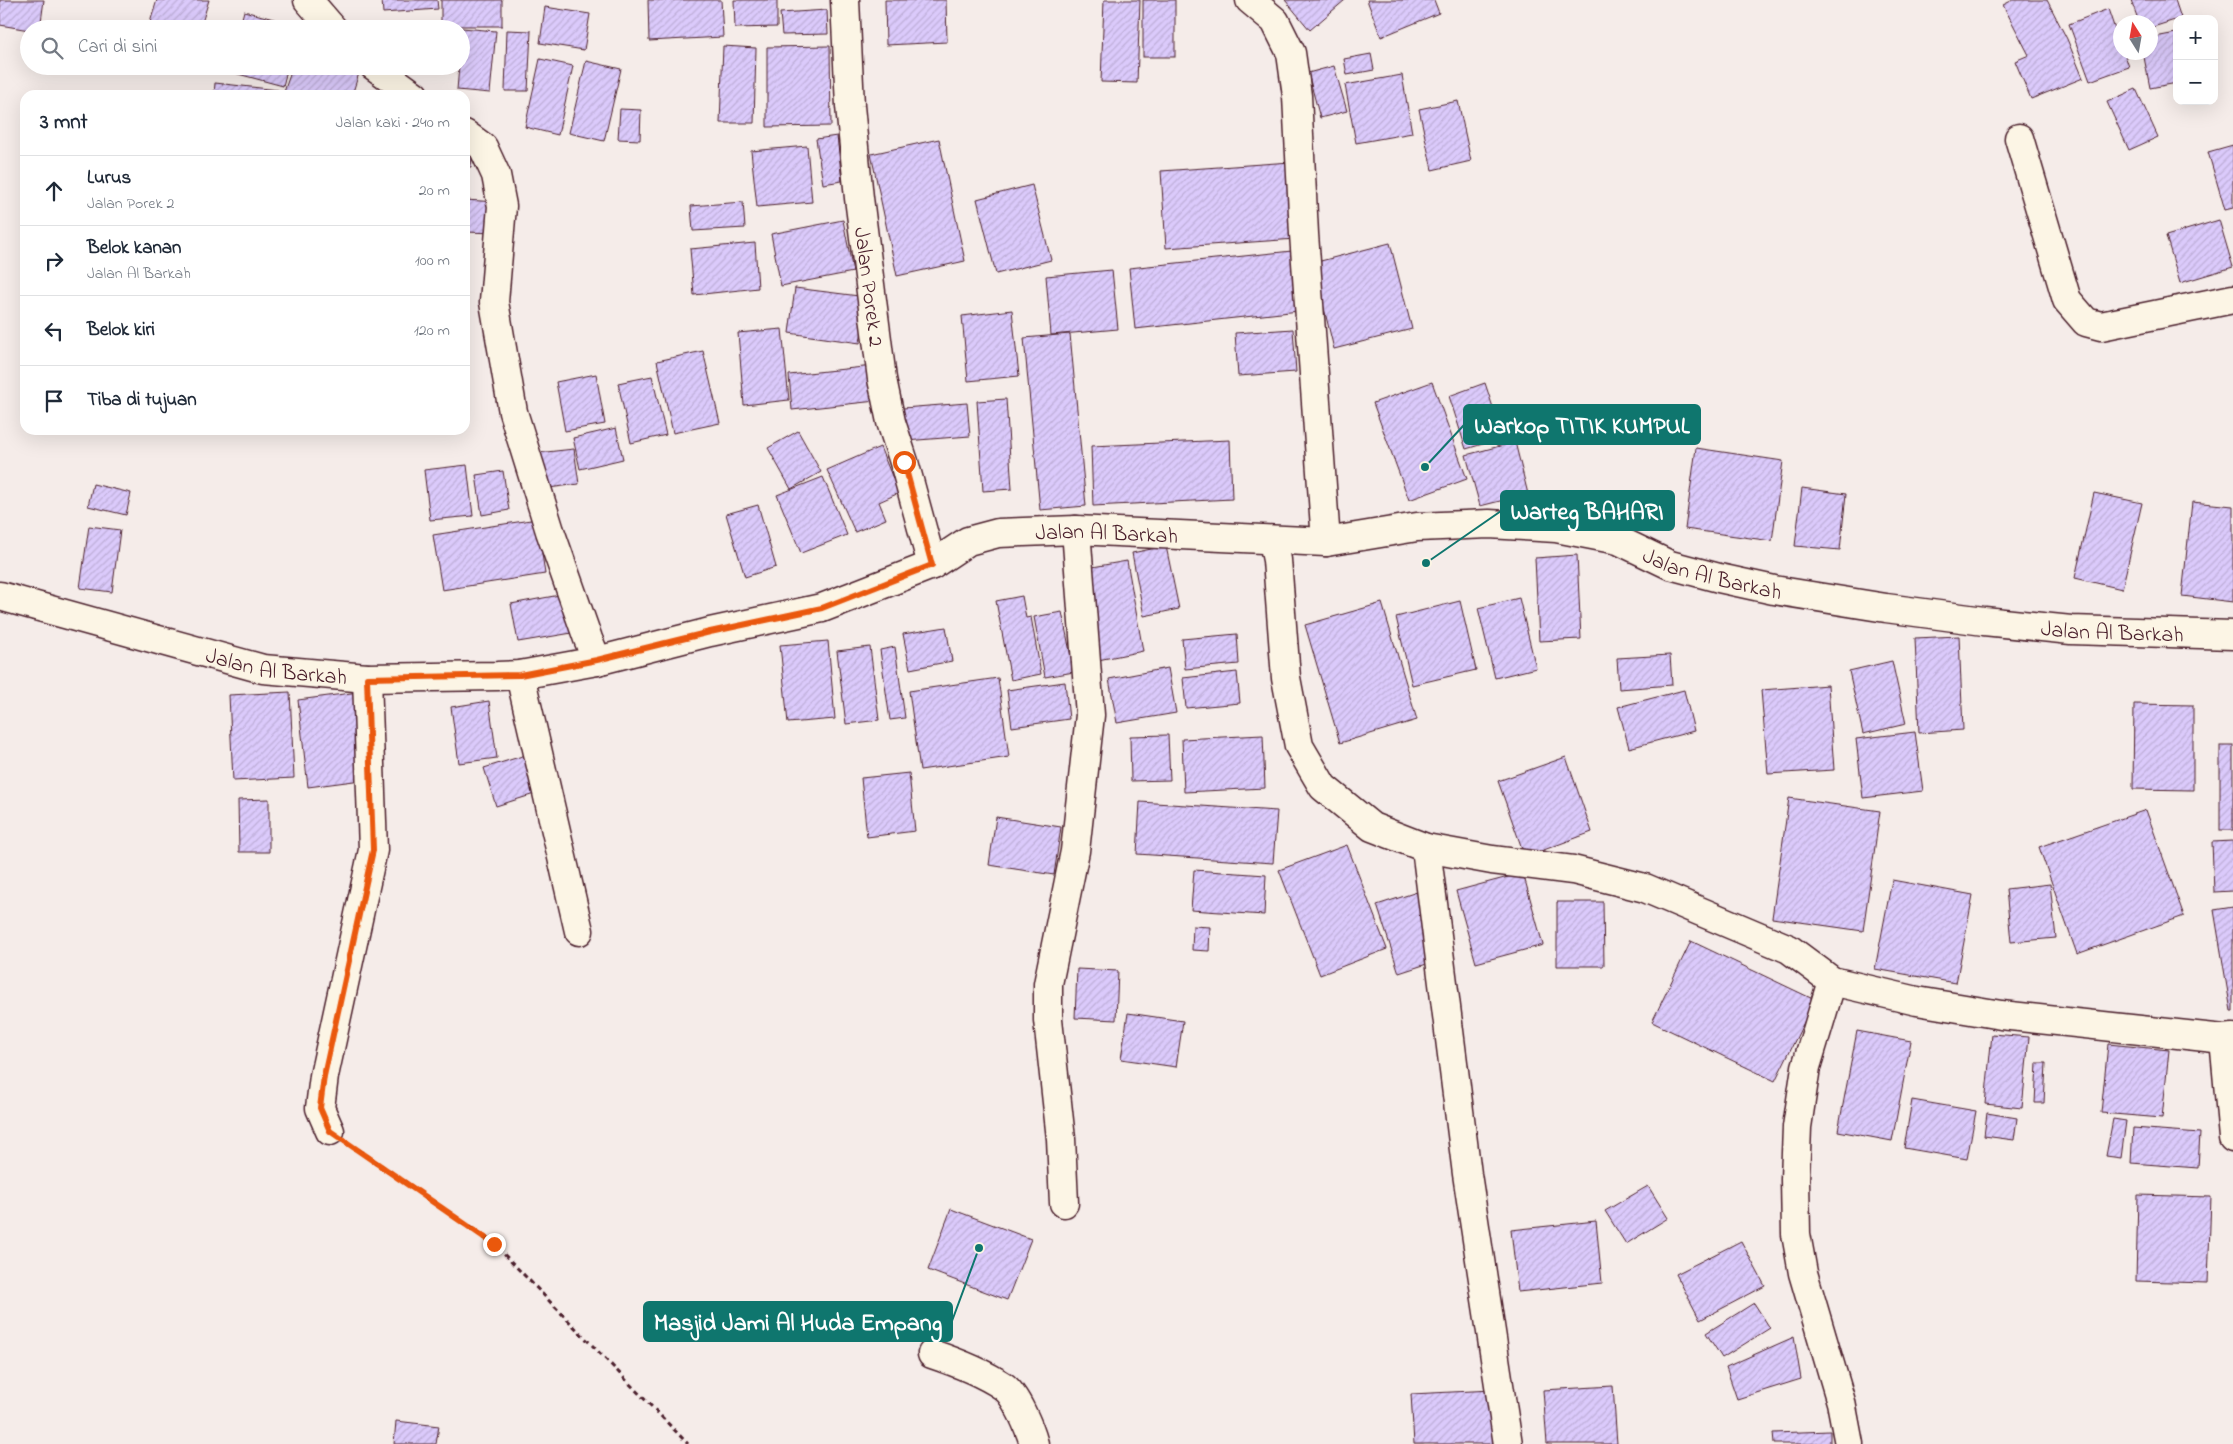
<!DOCTYPE html>
<html lang="id">
<head>
<meta charset="utf-8">
<style>
	body { margin:0; font-family:"Indie Flower",sans-serif; background:#f6f6f7; color:#1f2937 }
	.controls { position:absolute; right:15px; top:15px; display:grid; overflow:hidden; border-radius:10px; box-shadow:0 5px 20px #0002 }
	.controls button { width:45px; height:45px; display:grid; place-items:center; padding:0; border:0; border-bottom:1px solid #e0e1e3; background:#fff; color:#1f2937; font:25px sans-serif }
	.compass { position:absolute; left:2113px; top:15px; width:45px; height:45px; border-radius:50%; background:#fff; box-shadow:0 5px 20px #0002; rotate:349deg }
	.stop { position:absolute; width:15px; height:15px; margin:-11px; border:4px solid #ea580c; border-radius:50%; background:#fff }
	.stop.end { background:#ea580c; border-color:#fff; box-shadow:0 1px 5px #0008 }
	.list { margin:0; padding:0; list-style:none }
	h2 { display:flex; justify-content:space-between; align-items:center; height:65px; margin:0; padding:0 20px; font-size:21px }
	h2 small { font-size:16px; font-weight:400; color:#747a83 }
	.list li { display:grid; grid-template-columns:32px 1fr auto; gap:15px; align-items:center; box-sizing:border-box; height:70px; padding:0 20px; border-top:1px solid #e0e1e3 }
	.list b { display:block; font-size:19px; white-space:nowrap }
	.list p { margin:0; font-size:16px; white-space:nowrap; color:#747a83 }
	.list em { font-size:16px; font-style:normal; color:#747a83 }
	.icon { flex:none; width:28px; height:28px; fill:none; stroke:currentColor; stroke-width:2; stroke-linecap:round; stroke-linejoin:round }
	.map { position:relative; flex:none; width:2233px; height:1444px; overflow:hidden }
	.search { position:absolute; background:#fff; box-shadow:0 5px 20px #0002; left:20px; top:20px; width:450px; height:55px; display:flex; align-items:center; gap:12px; box-sizing:border-box; padding:0 18px; border-radius:28px; color:#747a83; font-size:19px }
	.panel { position:absolute; background:#fff; box-shadow:0 5px 20px #0002; left:20px; top:90px; width:450px; height:345px; border-radius:15px }
	.map>svg:first-child { display:block }
	.building { fill:url(#building-hatch); stroke:#4a1f2b }
	.lines { fill:none; stroke-linecap:round; stroke-linejoin:round }
	.minor-casing { stroke:#4a1f2b; stroke-width:31 }
	.path { stroke:#4a1f2b; stroke-width:3; stroke-dasharray:5 4; stroke-linecap:butt }
	.minor { stroke:#fcf5e5; stroke-width:28 }
	.route { stroke:#ea580c; stroke-width:6 }
	.labels { text-anchor:middle; stroke-width:4; stroke-linejoin:round; paint-order:stroke }
	.street-label { font-size:22px; fill:#4a1f2b; stroke:#fcf5e5 }
	.leader { fill:none; stroke:#0f766e; stroke-width:2 }
	.callout-dot { fill:#0f766e; stroke:#fcf5e5; stroke-width:2 }
	.callout { fill:#0f766e; stroke:#0f766e; stroke-width:2 }
	.callout-label { font-size:24px; text-anchor:middle; font-weight:bold; fill:#fff }
</style>
</head>
<body>
<div class="map">
<svg width="2233" height="1444" viewBox="0 0 2233 1444">
	<defs>
		<pattern id="building-hatch" width="6" height="6" patternUnits="userSpaceOnUse" patternTransform="scale(1.25)"><rect width="6" height="6" fill="#dbcafb"/><path d="M-1 1l2-2M0 6l6-6M5 7l2-2" fill="none" stroke="#bdadd7"/></pattern>
	</defs>
	<rect width="100%" height="100%" fill="#f5ece9"/>
	<filter id="ink" filterUnits="userSpaceOnUse"><feTurbulence type="fractalNoise" baseFrequency=".02" numOctaves="2"/><feDisplacementMap in="SourceGraphic" scale="10" xChannelSelector="R" yChannelSelector="G"/><feConvolveMatrix kernelMatrix="1 2 1 2 8 2 1 2 1" color-interpolation-filters="sRGB"/></filter>
	<g filter="url(#ink)">
		<g class="building">
			<polygon points="0,0 44,0 40,29 29,30 0,25"/>
			<polygon points="157,0 209,0 200,29 148,29"/>
			<polygon points="382,0 437,0 438,9 383,13"/>
			<rect x="441" y="0" width="61" height="26"/>
			<polygon points="648,0 721,0 723,37 649,41"/>
			<polygon points="734,0 777,0 777,27 735,28"/>
			<polygon points="885,0 946,0 947,42 886,45"/>
			<polygon points="1104,0 1140,0 1137,83 1101,82"/>
			<rect x="1143" y="0" width="32" height="57"/>
			<polygon points="1285,0 1345,0 1310,30"/>
			<polygon points="1367,0 1434,0 1439,13 1381,37"/>
			<polygon points="2013,0 2047,0 2067,39 2083,78 2031,99 2015,61 2029,55 2003,5"/>
			<polygon points="2131,0 2175,0 2181,18 2150,28 2150,22 2139,22"/>
			<polygon points="545,7 590,14 584,50 540,43"/>
			<polygon points="2108,9 2120,44 2120,52 2124,52 2129,67 2090,81 2069,24"/>
			<polygon points="827,10 828,34 782,35 780,13"/>
			<polygon points="244,11 299,26 298,29 239,29"/>
			<polygon points="462,28 496,31 490,93 457,90 459,66 461,66"/>
			<polygon points="507,30 531,31 528,91 505,91"/>
			<polygon points="2176,33 2177,83 2150,88 2143,52 2150,52 2150,38"/>
			<polygon points="723,46 756,48 754,123 720,123"/>
			<polygon points="830,46 831,126 767,127 767,47"/>
			<polygon points="1371,54 1374,70 1347,75 1344,59"/>
			<polygon points="540,59 573,66 558,135 525,127"/>
			<polygon points="586,61 621,69 604,141 569,133"/>
			<polygon points="228,66 288,66 283,86 227,71"/>
			<polygon points="293,66 349,66 360,70 352,95 295,95 284,92"/>
			<polygon points="1334,66 1347,111 1320,118 1308,73"/>
			<polygon points="1402,75 1412,133 1356,143 1345,85"/>
			<polygon points="215,83 278,90 278,95 214,95"/>
			<polygon points="2136,89 2158,137 2129,150 2107,102"/>
			<polygon points="1458,101 1471,161 1432,170 1419,109"/>
			<polygon points="620,109 641,110 640,140 618,139"/>
			<polygon points="837,136 842,181 823,184 816,139"/>
			<polygon points="939,139 965,261 897,276 871,154"/>
			<polygon points="2233,145 2233,208 2225,210 2208,152"/>
			<polygon points="465,146 473,147 471,167 465,167"/>
			<polygon points="807,146 812,202 757,207 751,151"/>
			<polygon points="1291,162 1296,239 1166,248 1161,171"/>
			<polygon points="1032,185 1051,260 996,274 977,199"/>
			<polygon points="465,200 497,202 496,233 465,232"/>
			<polygon points="743,202 745,228 693,231 691,206"/>
			<polygon points="843,220 853,272 781,286 771,234"/>
			<polygon points="2219,220 2233,267 2180,283 2166,236"/>
			<polygon points="755,243 758,288 694,295 690,249"/>
			<polygon points="1390,243 1412,329 1334,349 1313,263"/>
			<polygon points="1292,251 1299,311 1135,329 1129,268"/>
			<polygon points="1112,270 1118,329 1051,335 1046,276"/>
			<polygon points="795,288 867,297 860,343 789,333"/>
			<polygon points="1012,310 1019,376 968,381 962,316"/>
			<polygon points="782,329 789,400 744,405 738,333"/>
			<polygon points="1293,329 1296,372 1238,376 1235,333"/>
			<polygon points="1070,334 1086,506 1040,510 1024,338"/>
			<polygon points="703,351 720,423 673,433 657,361"/>
			<polygon points="873,366 876,401 792,410 789,375"/>
			<polygon points="596,374 605,424 565,431 556,382"/>
			<polygon points="652,376 666,435 631,443 618,383"/>
			<polygon points="1432,382 1467,479 1409,500 1373,403"/>
			<polygon points="1485,383 1503,438 1466,449 1449,396"/>
			<polygon points="1006,399 1012,489 983,491 977,401"/>
			<polygon points="967,403 970,436 905,441 903,408"/>
			<polygon points="616,428 623,459 580,469 573,438"/>
			<polygon points="798,431 821,472 791,489 768,448"/>
			<polygon points="1230,440 1232,499 1093,506 1091,446"/>
			<polygon points="1515,442 1528,494 1480,506 1466,455"/>
			<polygon points="880,447 899,493 879,502 886,519 855,532 827,470"/>
			<polygon points="1696,448 1783,461 1772,541 1685,529"/>
			<polygon points="574,449 579,484 541,489 537,453"/>
			<polygon points="467,465 473,516 430,520 424,470"/>
			<polygon points="503,471 509,510 482,515 476,475"/>
			<polygon points="823,477 847,535 801,553 777,495"/>
			<polygon points="93,484 131,493 126,515 88,506"/>
			<polygon points="1802,488 1846,494 1840,550 1795,546"/>
			<polygon points="2094,493 2142,503 2122,589 2075,578"/>
			<polygon points="2192,502 2233,506 2233,602 2182,596"/>
			<polygon points="758,505 776,567 745,577 726,514"/>
			<polygon points="537,519 545,574 442,590 433,535"/>
			<polygon points="89,526 120,530 112,592 80,588"/>
			<polygon points="1166,546 1179,609 1144,616 1132,553"/>
			<polygon points="1577,555 1581,639 1539,641 1535,558"/>
			<polygon points="1127,561 1143,651 1098,660 1081,569"/>
			<polygon points="565,594 572,633 518,642 511,604"/>
			<polygon points="1022,596 1026,618 1031,617 1041,674 1011,680 996,601"/>
			<polygon points="1519,598 1536,668 1495,678 1478,608"/>
			<polygon points="1460,601 1476,670 1412,685 1396,617"/>
			<polygon points="1382,603 1417,720 1340,743 1305,625"/>
			<polygon points="1062,612 1074,672 1045,677 1034,617"/>
			<polygon points="946,627 952,661 910,669 903,634"/>
			<polygon points="1237,634 1239,664 1185,669 1182,639"/>
			<polygon points="1959,636 1963,730 1919,733 1915,638"/>
			<polygon points="828,641 835,719 788,723 780,645"/>
			<polygon points="870,647 879,720 846,724 837,651"/>
			<polygon points="895,647 905,718 890,720 880,650"/>
			<polygon points="1670,655 1672,685 1619,689 1617,658"/>
			<polygon points="1892,661 1906,724 1863,734 1849,671"/>
			<polygon points="1168,668 1176,713 1117,723 1109,679"/>
			<polygon points="1237,672 1240,703 1186,708 1183,678"/>
			<polygon points="998,678 1009,757 920,770 909,691"/>
			<polygon points="1065,682 1069,719 1012,727 1007,690"/>
			<polygon points="1828,685 1834,770 1768,774 1761,690"/>
			<polygon points="1684,690 1694,731 1629,748 1618,707"/>
			<polygon points="290,692 294,778 233,781 229,695"/>
			<polygon points="359,692 369,779 308,787 298,700"/>
			<polygon points="489,701 497,758 459,763 451,707"/>
			<polygon points="2134,704 2193,705 2193,790 2133,789"/>
			<polygon points="1915,732 1923,791 1863,798 1856,739"/>
			<polygon points="1168,735 1170,780 1131,781 1130,736"/>
			<polygon points="1263,735 1265,788 1184,792 1182,739"/>
			<rect x="2220" y="746" width="13" height="84"/>
			<polygon points="532,753 544,791 496,806 484,768"/>
			<polygon points="1566,757 1592,832 1525,857 1498,781"/>
			<polygon points="909,773 915,831 867,837 861,778"/>
			<polygon points="1789,798 1880,811 1863,931 1772,918"/>
			<polygon points="269,799 269,852 239,852 238,800"/>
			<polygon points="1140,802 1277,811 1273,863 1137,854"/>
			<polygon points="2146,810 2184,916 2077,954 2039,847"/>
			<polygon points="996,817 1061,827 1054,875 989,865"/>
			<polygon points="2233,841 2233,891 2214,892 2212,842"/>
			<polygon points="1347,845 1387,949 1320,975 1279,870"/>
			<polygon points="1194,870 1266,875 1264,915 1191,910"/>
			<polygon points="1523,873 1543,945 1476,963 1456,891"/>
			<polygon points="1892,880 1973,895 1956,983 1875,969"/>
			<polygon points="2050,884 2056,938 2011,942 2006,889"/>
			<polygon points="1417,892 1439,960 1399,973 1377,905"/>
			<polygon points="1557,902 1603,902 1604,966 1557,966"/>
			<polygon points="2233,907 2233,1011 2231,1011 2214,910"/>
			<polygon points="1193,926 1210,927 1209,951 1192,950"/>
			<polygon points="1691,941 1815,1000 1775,1081 1652,1022"/>
			<polygon points="1077,969 1118,971 1116,1020 1075,1018"/>
			<polygon points="1128,1013 1183,1021 1176,1067 1121,1059"/>
			<polygon points="1857,1031 1911,1041 1892,1141 1838,1131"/>
			<polygon points="1992,1034 2029,1037 2022,1108 1985,1104"/>
			<polygon points="2108,1044 2169,1050 2162,1118 2101,1113"/>
			<polygon points="2037,1063 2046,1063 2044,1103 2035,1103"/>
			<polygon points="1912,1100 1976,1111 1967,1159 1904,1148"/>
			<polygon points="1987,1113 2017,1118 2014,1140 1984,1136"/>
			<polygon points="2113,1119 2126,1121 2121,1158 2106,1156"/>
			<polygon points="2133,1128 2200,1133 2198,1168 2131,1163"/>
			<polygon points="1648,1186 1668,1218 1626,1244 1605,1211"/>
			<polygon points="2138,1195 2211,1197 2208,1283 2136,1281"/>
			<polygon points="951,1209 1031,1239 1007,1300 928,1270"/>
			<polygon points="1596,1221 1602,1283 1518,1292 1511,1230"/>
			<polygon points="1741,1241 1765,1286 1700,1320 1676,1274"/>
			<polygon points="1754,1303 1770,1328 1722,1358 1706,1333"/>
			<polygon points="1794,1337 1801,1379 1737,1399 1726,1367"/>
			<polygon points="1613,1386 1617,1444 1547,1444 1543,1390"/>
			<polygon points="1493,1390 1495,1444 1414,1444 1411,1394"/>
			<polygon points="396,1421 439,1426 436,1444 394,1444"/>
			<polygon points="1830,1431 1830,1444 1774,1444 1773,1433"/>
		</g>
		<g class="lines">
			<defs>
				<g id="minor">
					<polyline points="308,0 333,29"/>
					<path id="s1" d="M845 0 850 106 859 198 882 379 891 422 904 462 932 565"/>
					<polyline points="1250,0 1275,21 1291,53 1297,96 1304,234 1326,542"/>
					<polyline points="374,66 414,95"/>
					<polyline points="465,134 483,147 496,175 502,206 494,302 513,412 550,531 588,639 597,661"/>
					<polyline points="2019,138 2067,300 2086,322 2101,326 2233,299"/>
					<polyline points="1273,541 1277,560 1286,678 1299,746 1323,787 1372,827 1426,848 1492,860 1573,870 1645,888 1789,949 1832,981 1917,1001 2001,1015 2224,1039 2233,1038"/>
					<path id="s2" d="M0 596 263 669 367 678 497 676 520 675 597 661 710 632 822 608 932 565 968 541 998 533 1076 530 1326 542 1417 527 1489 524 1556 528 1618 540 1670 565 1719 578 1774 590 1886 608 1984 621 2071 630 2233 635"/>
					<polyline points="520,675 579,931"/>
					<polyline points="1426,848 1467,1174 1508,1444"/>
					<polyline points="1832,981 1806,1067 1797,1127 1795,1179 1796,1234 1803,1273 1841,1402 1849,1444"/>
					<polyline points="2224,1039 2233,1138"/>
					<polyline points="330,1131 320,1108 324,1076 373,850 367,678"/>
					<polyline points="1064,1203 1061,1139 1048,1020 1048,984 1075,851 1090,715 1076,530"/>
					<path d="M932 1354C956 1362 982 1372 1003 1386 1016 1395 1030 1429 1034 1444"/>
				</g>
			</defs>
			<use href="#minor" class="minor-casing"/>
			<polyline class="path" points="358,1150 494,1244 688,1444"/>
			<use href="#minor" class="minor"/>
		</g>
	</g>
	<g class="lines" filter="url(#ink)">
		<polyline class="route" points="494,1244 330,1131 320,1108 324,1076 373,850 367,678 520,675 597,660 710,632 822,608 932,565 904,462"/>
	</g>
	<g class="labels">
		<g class="street-label">
			<text dy="8" stroke="none"><textPath href="#s1" startOffset="288">Jalan Porek 2</textPath></text>
			<text dy="8" stroke="none"><textPath href="#s2" startOffset="1141">Jalan Al Barkah</textPath></text>
			<text dy="8" stroke="none"><textPath href="#s2" startOffset="1756">Jalan Al Barkah</textPath></text>
			<text dy="8" stroke="none"><textPath href="#s2" startOffset="2161">Jalan Al Barkah</textPath></text>
			<text dy="8" stroke="none"><textPath href="#s2" startOffset="286">Jalan Al Barkah</textPath></text>
		</g>
	</g>
	<path class="leader" d="M1425 467L1464 425M1426 563L1501 511M979 1248L952 1321"/>
	<g class="callout-dot">
		<circle cx="1425" cy="467" r="5"/>
		<circle cx="1426" cy="563" r="5"/>
		<circle cx="979" cy="1248" r="5"/>
	</g>
	<g class="callout">
		<rect x="1464" y="405" width="236" height="39" rx="5"/>
		<rect x="1501" y="491" width="173" height="39" rx="5"/>
		<rect x="644" y="1302" width="308" height="39" rx="5"/>
	</g>
	<g class="callout-label">
		<text x="1582" y="433">Warkop TITIK KUMPUL</text>
		<text x="1587" y="519">Warteg BAHARI</text>
		<text x="798" y="1330">Masjid Jami Al Huda Empang</text>
	</g>
</svg>
<div class="controls">
<button>+</button>
<button>−</button>
</div>
<svg class="compass" viewBox="-18 -18 36 36"><path d="M0-13l5 13h-10z" fill="#e53935"/><path d="M0 13l5-13h-10z" fill="#747a83"/></svg>
<div class="stop" style="left:904px;top:462px"></div>
<div class="stop end" style="left:494px;top:1244px"></div>
<div class="search"><svg class="icon" aria-label="search" viewBox="0 0 24 24"><circle cx="10" cy="10" r="6"/><path d="M15 15l6 6"/></svg>Cari di sini</div>
<section class="panel">
<h2>3 mnt<small>Jalan kaki · 240 m</small></h2>
<ul class="list">
<li><svg class="icon" aria-label="ahead" viewBox="0 0 24 24"><path d="M12 20V5M6 11l6-6 6 6"/></svg><div><b>Lurus</b><p>Jalan Porek 2</p></div><em>20 m</em></li>
<li><svg class="icon" aria-label="right" viewBox="0 0 24 24"><path d="M7 20v-9h11M14 6l5 5-5 5"/></svg><div><b>Belok kanan</b><p>Jalan Al Barkah</p></div><em>100 m</em></li>
<li><svg class="icon" aria-label="left" viewBox="0 0 24 24"><path d="M17 20v-9H6M10 6l-5 5 5 5"/></svg><div><b>Belok kiri</b></div><em>120 m</em></li>
<li><svg class="icon" aria-label="arrive" viewBox="0 0 24 24"><path d="M6 21V4h12l-3 4 3 4H6"/></svg><div><b>Tiba di tujuan</b></div></li>
</ul>
</section>
</div>
</body>
</html>
